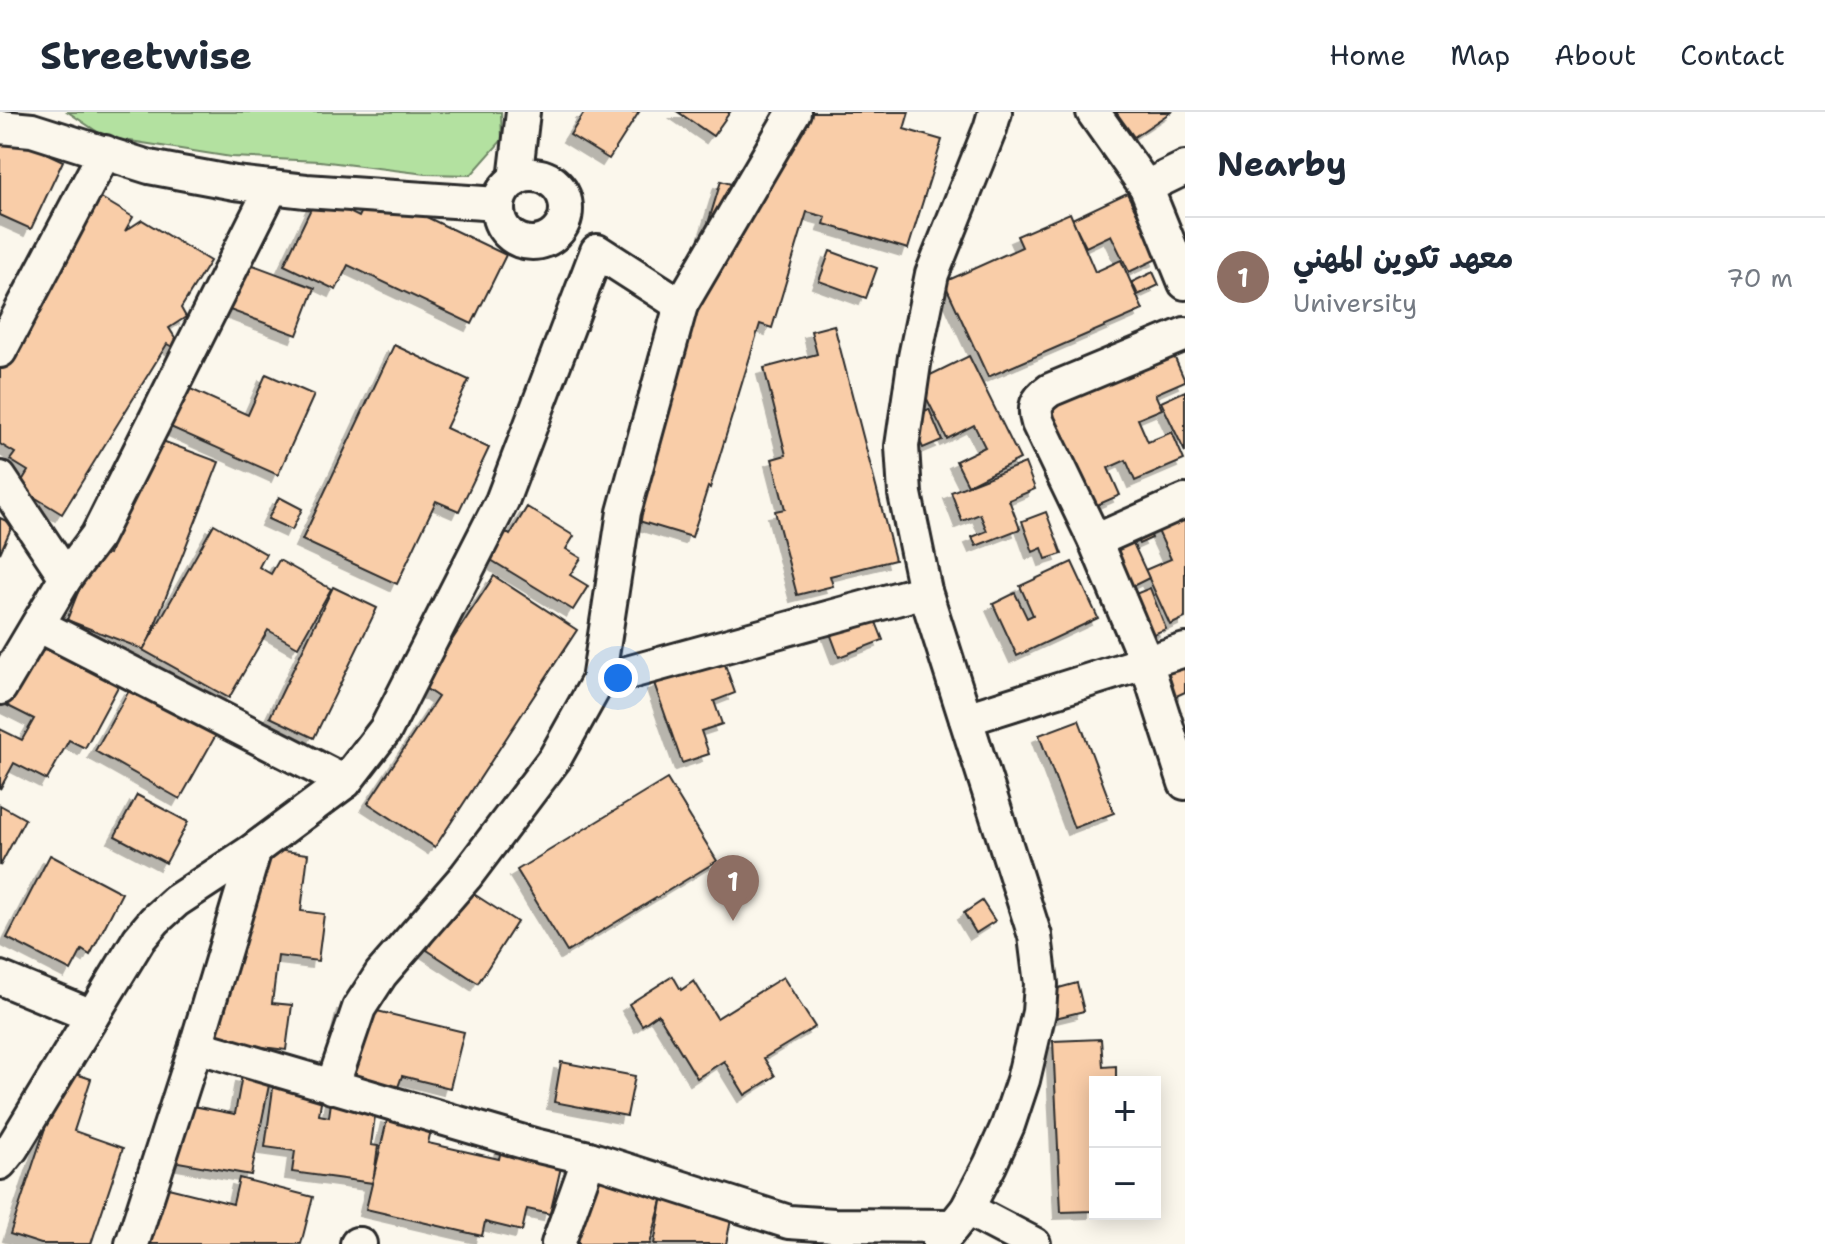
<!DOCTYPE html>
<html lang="en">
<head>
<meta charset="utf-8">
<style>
	body { margin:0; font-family:"Shantell Sans","Playpen Sans Arabic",sans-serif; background:#f6f6f7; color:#1f2937 }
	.controls { position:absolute; right:24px; bottom:24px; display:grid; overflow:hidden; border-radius:0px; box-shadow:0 4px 20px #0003 }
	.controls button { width:72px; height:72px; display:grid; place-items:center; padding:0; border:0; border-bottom:2px solid #e0e1e3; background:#fff; color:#1f2937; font:40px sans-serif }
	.you { position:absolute; left:618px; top:566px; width:28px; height:28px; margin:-20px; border:6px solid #fff; border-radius:50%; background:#1a73e8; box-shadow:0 0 0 12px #1a73e833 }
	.badge { display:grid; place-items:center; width:52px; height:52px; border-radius:50%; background:#2b2b2b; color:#fff; font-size:26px; font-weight:700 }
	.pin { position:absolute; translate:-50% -66px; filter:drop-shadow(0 2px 4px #0008) }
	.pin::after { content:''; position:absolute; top:42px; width:28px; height:24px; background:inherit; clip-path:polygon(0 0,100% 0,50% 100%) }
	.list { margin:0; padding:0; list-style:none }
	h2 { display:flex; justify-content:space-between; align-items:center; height:104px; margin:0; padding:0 32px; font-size:34px }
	h2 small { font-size:26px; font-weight:400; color:#747a83 }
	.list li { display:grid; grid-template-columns:52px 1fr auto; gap:24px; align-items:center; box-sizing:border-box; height:120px; padding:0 32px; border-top:2px solid #e0e1e3 }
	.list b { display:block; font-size:30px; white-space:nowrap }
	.list p { margin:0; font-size:26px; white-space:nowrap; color:#747a83 }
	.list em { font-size:26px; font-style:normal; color:#747a83 }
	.map { position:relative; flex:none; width:1185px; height:1132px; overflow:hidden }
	header { display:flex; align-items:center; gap:48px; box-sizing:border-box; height:112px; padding:0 40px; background:#fff; border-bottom:2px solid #e0e1e3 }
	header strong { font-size:38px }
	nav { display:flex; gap:44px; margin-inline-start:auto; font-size:28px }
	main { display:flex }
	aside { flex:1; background:#fff }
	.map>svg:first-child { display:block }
	.green { fill:#b3e1a0; stroke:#6f8666; stroke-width:2 }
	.building { fill:#f9cda8; stroke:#2b2b2b; stroke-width:2; filter:url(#shadow) }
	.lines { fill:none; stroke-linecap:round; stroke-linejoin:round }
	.minor-casing { stroke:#2b2b2b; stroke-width:38 }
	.minor { stroke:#fbf7ec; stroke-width:32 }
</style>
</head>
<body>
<header>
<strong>Streetwise</strong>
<nav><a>Home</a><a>Map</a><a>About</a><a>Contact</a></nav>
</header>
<main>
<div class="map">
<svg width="1185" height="1132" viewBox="0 0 1185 1132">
	<defs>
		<filter id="shadow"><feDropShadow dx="-7" dy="7" stdDeviation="0" flood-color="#0004"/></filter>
	</defs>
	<rect width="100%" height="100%" fill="#fbf7ec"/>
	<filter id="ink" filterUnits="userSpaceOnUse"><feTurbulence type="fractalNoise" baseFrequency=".0125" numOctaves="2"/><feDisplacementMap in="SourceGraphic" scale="16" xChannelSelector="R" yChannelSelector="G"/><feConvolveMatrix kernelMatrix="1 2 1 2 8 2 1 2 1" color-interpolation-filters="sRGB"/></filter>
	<g filter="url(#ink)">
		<polygon class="green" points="68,0 501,0 502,28 471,63 426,62 320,49 231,45 105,25"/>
		<g class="building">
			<polygon points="583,0 639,0 609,47 570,23 584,1"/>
			<polygon points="678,0 730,0 713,24"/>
			<polygon points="793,0 909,0 904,17 942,28 908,137 824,112 826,105 807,100 772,216 760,212 710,376 708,375 692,425 619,403 721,69 767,83"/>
			<polygon points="1116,0 1171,0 1134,25"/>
			<polygon points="0,15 32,31 37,37 63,49 31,117 0,103"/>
			<polygon points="83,75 133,105 125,119 142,108 210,149 181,196 186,205 169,216 181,235 176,237 167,232 62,402 31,383 22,369 28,359 10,348 15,341 0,332 0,225"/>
			<polygon points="372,79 506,143 472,212 348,153 336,178 284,153 317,84 359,105"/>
			<polygon points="1127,81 1159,146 1129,160 1111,123 1086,135 1072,107"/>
			<polygon points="1070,101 1095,160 1121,148 1143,198 988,265 944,170 1022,135 1017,124"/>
			<polygon points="830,139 877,156 866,186 819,169"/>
			<polygon points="237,147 315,176 297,223 219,194"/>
			<polygon points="1153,160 1159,173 1138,183 1132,170"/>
			<polygon points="834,213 895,448 830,464 833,474 797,483 775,399 785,397 772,347 786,343 764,256 817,242 811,219"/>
			<polygon points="1167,228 1185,269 1155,282 1162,297 1138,307 1148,330 1172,320 1184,348 1135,369 1126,348 1108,356 1120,383 1081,400 1031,285"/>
			<polygon points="394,233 469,268 446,316 489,336 459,399 436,389 397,472 302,428"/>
			<polygon points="969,244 1020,347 968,373 956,349 985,335 974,313 947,327 918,269"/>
			<polygon points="266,262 314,283 278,363 166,313 184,274 248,303"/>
			<polygon points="1185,279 1185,340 1161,290"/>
			<polygon points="929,297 942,328 923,336 909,306"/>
			<polygon points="149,324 219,350 145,538 67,508 95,437 109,442"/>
			<polygon points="1025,351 1035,377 1009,388 1020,417 976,434 972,425 987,419 980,402 962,409 951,380"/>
			<polygon points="279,385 302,397 292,418 268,407"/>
			<polygon points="1185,386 1185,506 1170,513 1145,458 1171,447 1146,393"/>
			<polygon points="527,395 574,424 566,437 581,446 570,463 588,474 573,498 486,445 503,418 510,423"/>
			<polygon points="1046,400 1062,442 1046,447 1042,436 1033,440 1022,409"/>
			<polygon points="0,406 13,412 0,441"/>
			<polygon points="1122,407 1149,466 1121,480 1093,420"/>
			<polygon points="1143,407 1152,426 1139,432 1130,414"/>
			<polygon points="214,412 266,442 259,455 271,462 279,448 331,477 298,535 268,518 229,586 143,538"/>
			<polygon points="1072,450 1098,506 1017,544 993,492 1015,481 1027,506 1033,503 1020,474"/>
			<polygon points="494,464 577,518 435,735 368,691 438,585 422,574"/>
			<polygon points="333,475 377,496 314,626 270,605"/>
			<polygon points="1150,476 1166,517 1144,526 1128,485"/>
			<polygon points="874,505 883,528 839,545 830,521"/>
			<polygon points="32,524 120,571 85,636 69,628 47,668 14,651 0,677 0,617 22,628 34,607 0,590"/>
			<polygon points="1185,545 1185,580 1170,587 1157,558"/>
			<polygon points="723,547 735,581 714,589 722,612 701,619 709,642 682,651 654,571"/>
			<polygon points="131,575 216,623 180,687 95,639"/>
			<polygon points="1079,608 1114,701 1074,716 1039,623"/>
			<polygon points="667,667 717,749 567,840 517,758"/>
			<polygon points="137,683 188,710 166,751 115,724"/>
			<polygon points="0,693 25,707 0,754"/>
			<polygon points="260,736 308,742 301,799 324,802 318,849 278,844 272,891 292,893 286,938 208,928"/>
			<polygon points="50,743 122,781 90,843 82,838 71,859 7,826"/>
			<polygon points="466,777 517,810 478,871 427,838"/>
			<polygon points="982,789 995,809 976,821 964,801"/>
			<polygon points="673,864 681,878 694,869 717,906 783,865 815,915 764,946 775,964 745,983 724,949 697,966 658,902 642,913 629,892"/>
			<polygon points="1077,871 1084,899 1051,907 1044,880"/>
			<polygon points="344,891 464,920 450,976 402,964 398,975 327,958"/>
			<polygon points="1101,927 1103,955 1116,954 1116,970 1095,970 1095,1099 1061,1100 1053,929"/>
			<polygon points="561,950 635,964 627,1004 554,990"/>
			<polygon points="58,956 91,967 74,1019 123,1036 91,1132 41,1132 10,1122 49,1004"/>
			<polygon points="275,962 324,969 319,1003 329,1005 332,983 377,989 371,1033 378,1034 373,1071 292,1060 295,1039 265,1035"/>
			<polygon points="242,963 270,968 251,1063 167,1048 177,991 235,1002"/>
			<polygon points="388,1004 432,1014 428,1031 499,1047 502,1033 564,1042 550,1102 527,1097 522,1119 485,1110 482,1124 366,1097"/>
			<polygon points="572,1056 664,1081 650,1132 551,1132"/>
			<polygon points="239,1066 313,1085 301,1132 137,1132 152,1072 233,1092"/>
			<polygon points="663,1084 733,1098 726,1132 654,1132"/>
		</g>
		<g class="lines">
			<defs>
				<g id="minor">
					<polyline points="1093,0 1146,75 1185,171"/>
					<polyline points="0,15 32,18 149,55 235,71 306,79 498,92"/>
					<circle cx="532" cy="97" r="34"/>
					<polyline points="515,68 523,0"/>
					<polyline points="1146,75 1185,56"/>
					<path d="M1185 222 1050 278C1036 288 1033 295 1038 311L1095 429 1146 550 1185 671"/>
					<polyline points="0,239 105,40"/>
					<polyline points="0,366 66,465"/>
					<polyline points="1095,429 1185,389"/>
					<polyline points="38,513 345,670"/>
					<polyline points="598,569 624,400 681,193 794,0"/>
					<polyline points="0,576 66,465 97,424 272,75"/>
					<polyline points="966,607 1185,538"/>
					<polyline points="0,866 92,904"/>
					<polyline points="196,934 534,1033 589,1046 789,1110 834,1113 953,1114"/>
					<polyline points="332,975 359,896 381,862 466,764 555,646 598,569 925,479"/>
					<polyline points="0,1051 12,1036 139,827 155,808 176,789 255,737 345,670 386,617 502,389 597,139 681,193"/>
					<polyline points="967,1097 1034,1132"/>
					<polyline points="132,1132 196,934 255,737"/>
					<polyline points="357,1132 360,1132"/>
					<polyline points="558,1132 589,1046"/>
					<polyline points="939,1132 967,1097 990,1053 1008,1013 1023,968 1039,900 1041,872 1035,824 925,479 905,382 902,334 915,245 932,162 990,17 995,0"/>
				</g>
			</defs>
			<use href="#minor" class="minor-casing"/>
			<use href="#minor" class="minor"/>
		</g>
	</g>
</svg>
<div class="controls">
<button>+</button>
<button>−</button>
</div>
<div class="you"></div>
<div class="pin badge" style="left:733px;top:809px;background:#8d6e63">1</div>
</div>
<aside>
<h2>Nearby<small></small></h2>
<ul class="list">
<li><span class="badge" style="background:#8d6e63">1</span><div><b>معهد تكوين المهني</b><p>University</p></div><em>70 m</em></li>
</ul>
</aside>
</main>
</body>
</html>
